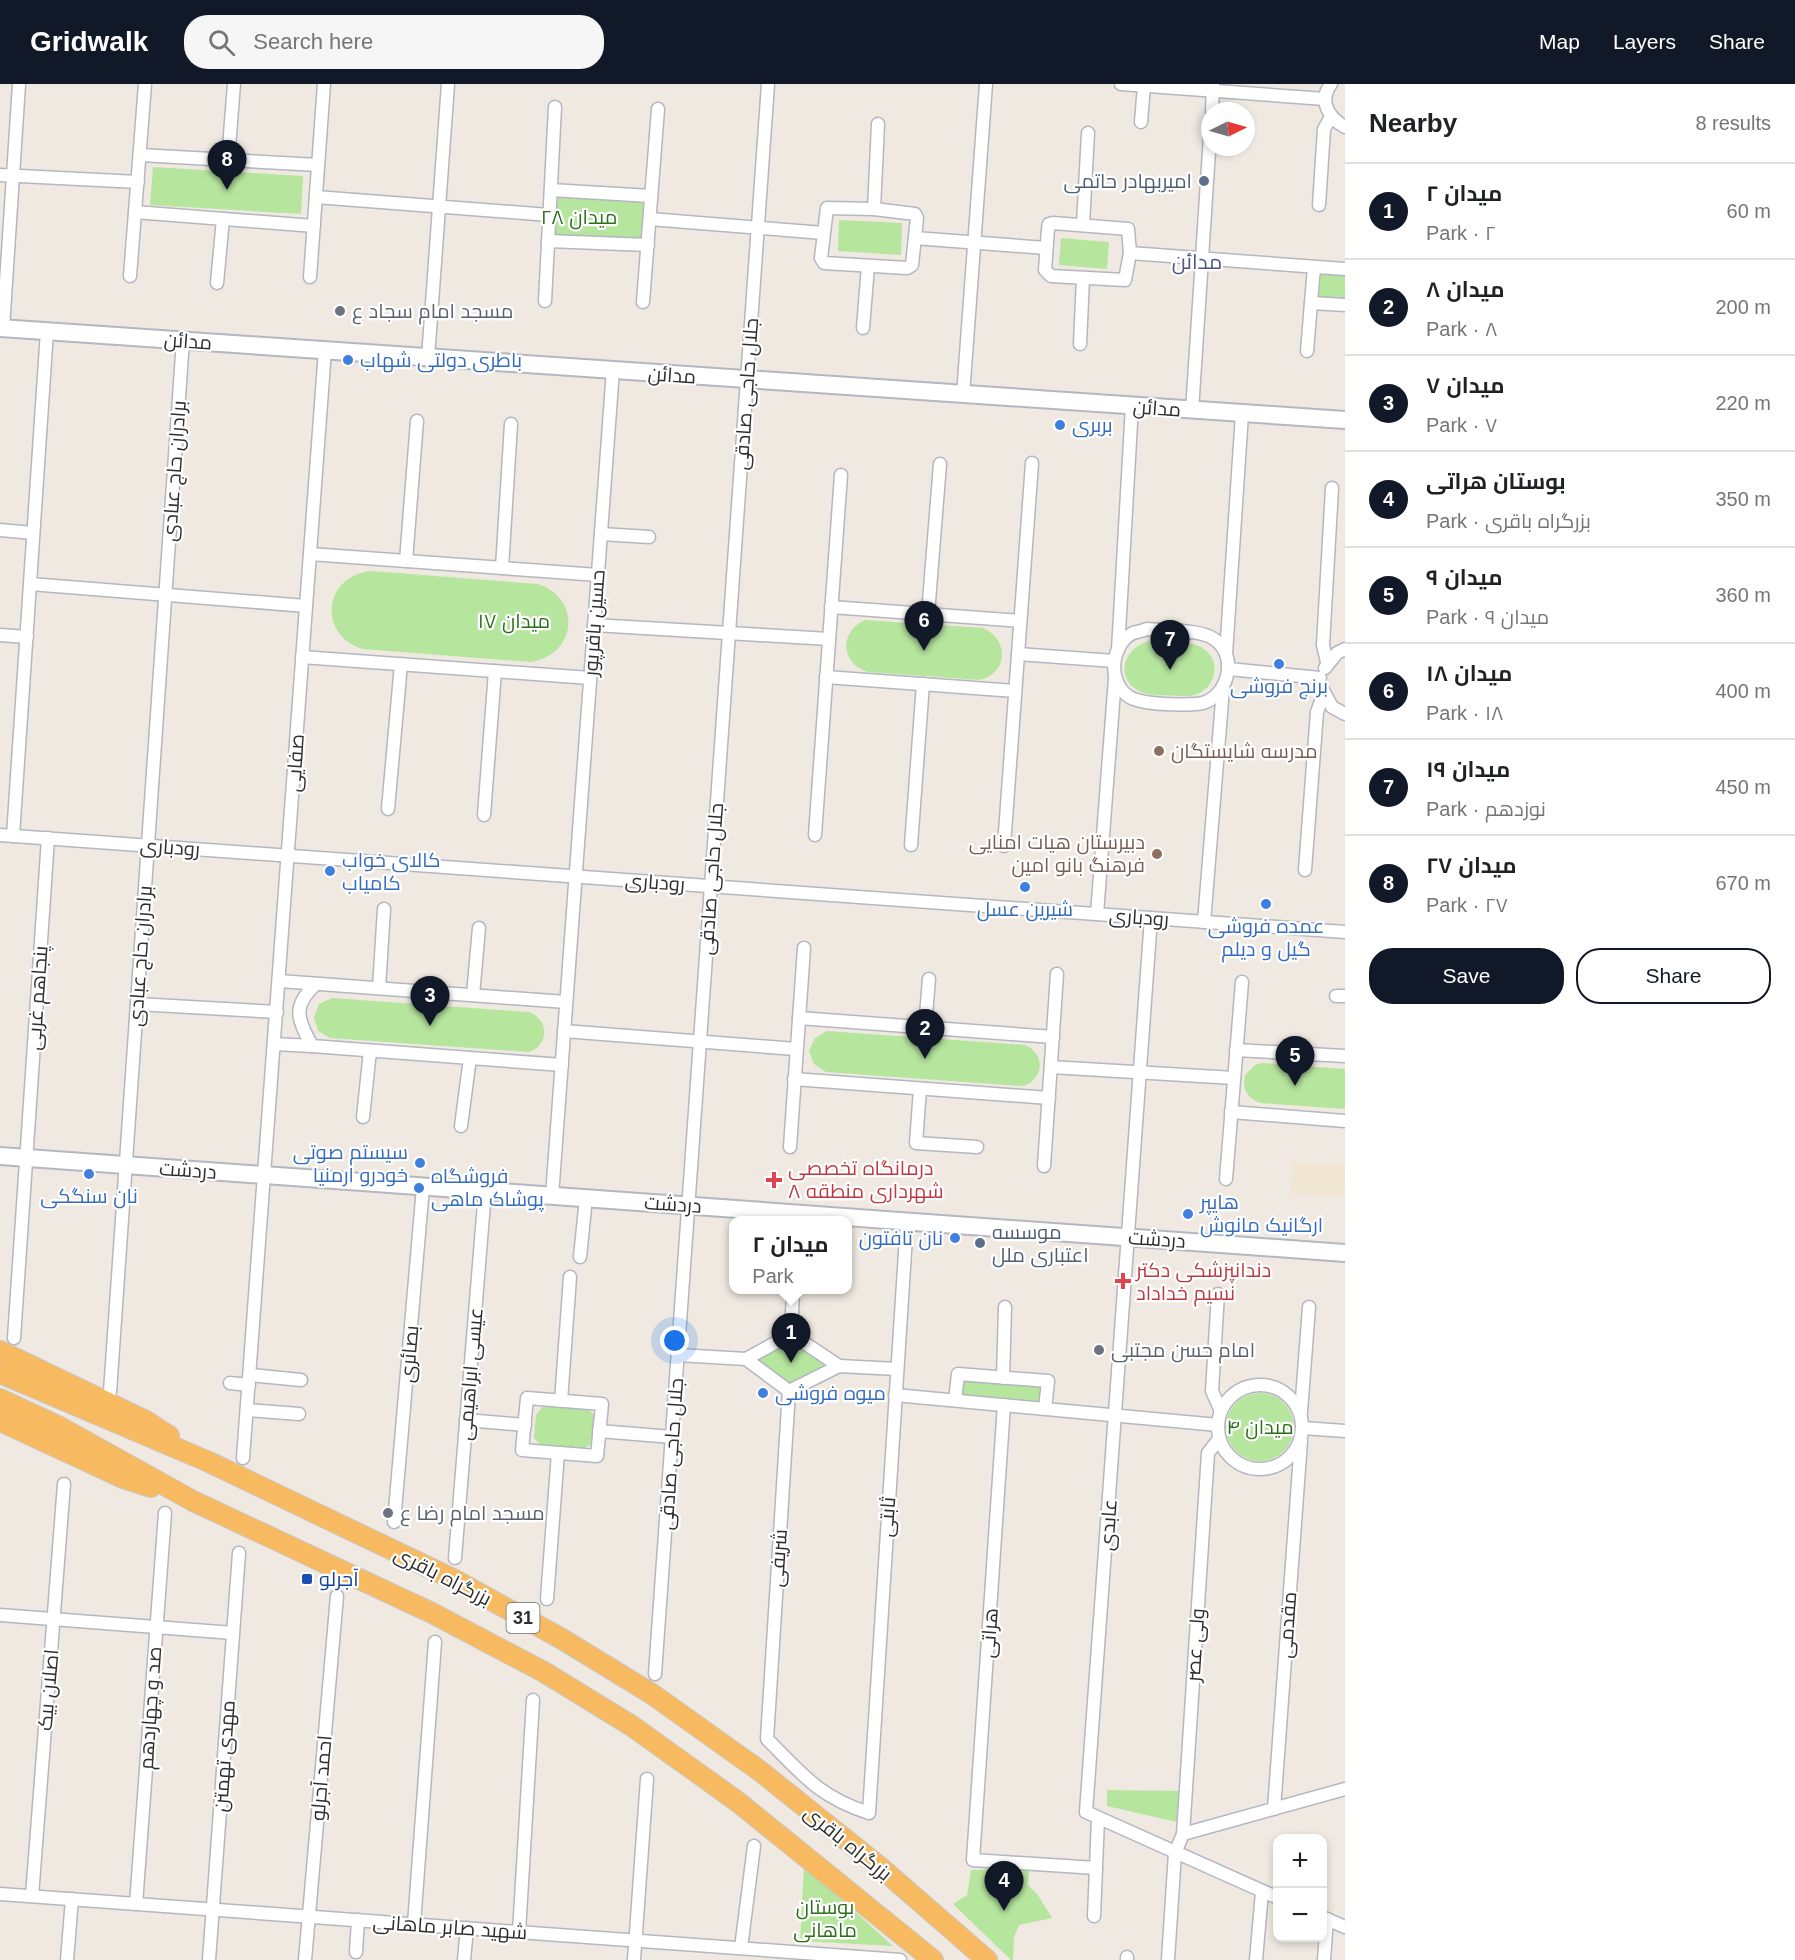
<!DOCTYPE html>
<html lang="en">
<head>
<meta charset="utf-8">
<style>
	body { margin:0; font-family:Helvetica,Cairo,sans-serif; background:#f6f6f6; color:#202124 }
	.controls { position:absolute; right:18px; bottom:18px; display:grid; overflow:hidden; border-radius:12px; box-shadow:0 3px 9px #0003 }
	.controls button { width:54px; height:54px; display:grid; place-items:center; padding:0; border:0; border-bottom:2px solid #e0e0e0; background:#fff; color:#202124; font:30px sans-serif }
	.compass { position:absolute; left:1201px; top:18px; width:54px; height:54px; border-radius:50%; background:#fff; box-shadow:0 3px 9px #0003; rotate:85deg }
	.you { position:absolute; left:675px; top:1257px; width:21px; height:21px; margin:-15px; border:4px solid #fff; border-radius:50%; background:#1a73e8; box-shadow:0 0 0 9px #1a73e833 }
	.badge { display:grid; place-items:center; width:39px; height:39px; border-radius:50%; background:#111827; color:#fff; font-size:20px; font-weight:700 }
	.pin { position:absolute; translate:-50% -50px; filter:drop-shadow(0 2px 3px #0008) }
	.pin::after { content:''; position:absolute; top:32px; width:21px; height:18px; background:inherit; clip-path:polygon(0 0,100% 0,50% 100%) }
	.popup { position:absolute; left:729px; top:1132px; width:123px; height:78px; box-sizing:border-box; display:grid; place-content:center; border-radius:12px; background:#fff; filter:drop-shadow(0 2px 4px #0005); font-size:20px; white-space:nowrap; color:#757577 }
	.popup b { font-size:22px; color:#202124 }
	.popup::after { content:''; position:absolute; left:50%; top:100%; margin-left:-12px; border:12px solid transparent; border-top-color:#fff }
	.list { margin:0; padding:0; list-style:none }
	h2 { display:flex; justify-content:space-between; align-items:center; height:78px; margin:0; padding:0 24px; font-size:26px }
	h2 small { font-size:20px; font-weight:400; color:#757577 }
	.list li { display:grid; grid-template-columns:39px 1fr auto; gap:18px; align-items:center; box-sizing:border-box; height:96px; padding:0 24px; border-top:2px solid #e0e0e0 }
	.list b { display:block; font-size:22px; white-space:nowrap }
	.list p { margin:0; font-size:20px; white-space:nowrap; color:#757577 }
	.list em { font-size:20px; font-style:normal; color:#757577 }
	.actions { display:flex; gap:12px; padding:18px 24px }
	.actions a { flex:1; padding:14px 0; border:2px solid #111827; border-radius:24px; text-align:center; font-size:21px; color:#111827 }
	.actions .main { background:#111827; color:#fff }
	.icon { flex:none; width:33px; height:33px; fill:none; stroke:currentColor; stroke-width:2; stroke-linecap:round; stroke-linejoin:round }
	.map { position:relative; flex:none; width:1345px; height:1876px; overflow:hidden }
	header { display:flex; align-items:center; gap:36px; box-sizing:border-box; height:84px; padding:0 30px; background:#111827; color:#fff }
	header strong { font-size:28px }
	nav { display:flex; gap:33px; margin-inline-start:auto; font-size:21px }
	.search { width:420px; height:54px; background:#f6f6f6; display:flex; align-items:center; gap:15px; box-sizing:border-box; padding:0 21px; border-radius:24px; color:#757577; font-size:22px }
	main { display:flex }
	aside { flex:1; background:#fff }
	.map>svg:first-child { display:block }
	.education { fill:#f0e6d1 }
	.green { fill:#b6e59e }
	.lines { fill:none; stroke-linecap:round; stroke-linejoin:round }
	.minor-casing { stroke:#b4b7c1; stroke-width:15 }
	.secondary-casing { stroke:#b4b7c1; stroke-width:20 }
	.trunk-casing { stroke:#c9c9c9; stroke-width:22 }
	.minor { stroke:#fff; stroke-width:12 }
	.secondary { stroke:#fff; stroke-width:16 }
	.trunk { stroke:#f8ba60; stroke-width:20 }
	.service-dot { fill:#5c6f8a; stroke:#fff; stroke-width:2 }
	.worship-dot { fill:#6b7280; stroke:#fff; stroke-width:2 }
	.shop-dot { fill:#3f7fe0; stroke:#fff; stroke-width:2 }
	.education-dot { fill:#8d6e63; stroke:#fff; stroke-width:2 }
	.health-dot { fill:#e0444e; stroke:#fff; stroke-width:2 }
	.transit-dot { fill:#1a4fb4; stroke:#fff; stroke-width:2 }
	.labels { text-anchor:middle; stroke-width:4.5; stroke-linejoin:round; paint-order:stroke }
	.shield { fill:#fff; stroke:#6d6d6d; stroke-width:1.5 }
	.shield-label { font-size:18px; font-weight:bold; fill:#2e2e2e }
	.service-label { font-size:20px; fill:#4e5e75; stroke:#fff; text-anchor:end }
	.park-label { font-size:20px; fill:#2c6e1b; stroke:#fff }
	.worship-label { font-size:20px; fill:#5b616d; stroke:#fff; text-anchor:start }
	.street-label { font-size:20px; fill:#2e2e2e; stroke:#fff }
	.shop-label { font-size:20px; fill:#366cbe; stroke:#fff; text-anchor:start }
	.education-label { font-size:20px; fill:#785e54; stroke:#fff; text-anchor:start }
	.health-label { font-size:20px; fill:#be3a42; stroke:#fff; text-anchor:start }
	.transit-label { font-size:20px; fill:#164399; stroke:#fff; text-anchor:start }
	.neighbourhood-label { font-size:21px; fill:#4d5680; stroke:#fff }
</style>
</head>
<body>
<header>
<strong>Gridwalk</strong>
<div class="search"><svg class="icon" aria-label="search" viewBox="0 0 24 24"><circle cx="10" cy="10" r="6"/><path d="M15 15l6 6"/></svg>Search here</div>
<nav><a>Map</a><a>Layers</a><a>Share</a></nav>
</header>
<main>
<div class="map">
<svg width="1345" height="1876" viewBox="0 0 1345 1876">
	<rect width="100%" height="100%" fill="#efe9e1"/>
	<polygon class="education" points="1293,1078 1345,1081 1345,1113 1291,1109"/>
	<g class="green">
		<polygon points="153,83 303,92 301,130 150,121"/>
		<polygon points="554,109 649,115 645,158 551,153"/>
		<polygon points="839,136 902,139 901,171 838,167"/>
		<polygon points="1061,154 1109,158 1107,185 1059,181"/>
		<polygon points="1317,187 1345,187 1345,218 1315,215"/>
		<path d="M371 487 538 500C582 515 577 570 531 578L363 565C317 551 323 492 371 487Z"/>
		<path d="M865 536 983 544C1010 556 1008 590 979 596L868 588C840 579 839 548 865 536Z"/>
		<path d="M1151 557C1166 558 1188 556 1201 563 1227 578 1213 614 1184 612 1170 611 1151 613 1139 607 1113 593 1125 561 1151 557Z"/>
		<path d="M332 914 529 928C550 936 549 962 528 968L330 954 318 947 314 933 319 920Z"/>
		<path d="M827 947 1025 961C1045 969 1045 995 1023 1002L826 988 814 980 809 967 815 954Z"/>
		<path d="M1262 979 1345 985V1025L1260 1019C1247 1014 1242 1005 1245 991L1255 981Z"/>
		<polygon points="791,1257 826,1281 790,1300 757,1276"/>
		<polygon points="961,1295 1043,1302 1042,1320 960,1313"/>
		<circle cx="1260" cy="1343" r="34"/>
		<polygon points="544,1321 588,1325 596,1333 594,1358 585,1364 543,1363 534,1354 536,1331"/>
		<polygon points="1107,1706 1179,1707 1177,1738 1107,1722"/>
		<polygon points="804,1782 893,1862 800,1857"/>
		<polygon points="1029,1785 1028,1801 1037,1810 1052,1834 1019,1841 1014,1853 1013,1876 1011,1876 953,1820 967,1811 971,1786"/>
	</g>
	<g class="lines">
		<defs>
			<g id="minor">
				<polyline points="1121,0 1325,15"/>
				<path d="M1331 0C1318 17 1329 34 1345 43"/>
				<polyline points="1212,27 1213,1"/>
				<polyline points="1141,38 1144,2"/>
				<polyline points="140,71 318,81"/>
				<polyline points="228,76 234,0"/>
				<polyline points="0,91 138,98"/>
				<polyline points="551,106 651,112"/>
				<polyline points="316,113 549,131"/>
				<polyline points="1319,121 1324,45 1331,33"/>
				<polygon points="827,124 874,125 915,130 917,134 912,181 907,184 824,179 821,174"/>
				<polyline points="874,125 878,40"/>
				<polyline points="135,128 314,142"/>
				<polyline points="650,135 823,149"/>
				<polygon points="1053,139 1128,145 1130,169 1125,196 1051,192 1045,186 1048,145 1049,140"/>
				<polyline points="1083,140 1088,49"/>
				<polyline points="915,154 1046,164"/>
				<polyline points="548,157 648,161"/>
				<polyline points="1130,169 1345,185"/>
				<polyline points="130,192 145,0"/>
				<polyline points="310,193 324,0"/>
				<polyline points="217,199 223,135"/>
				<polyline points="545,217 555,23"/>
				<polyline points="643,218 658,25"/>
				<polyline points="1311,219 1345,221"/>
				<polyline points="3,244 19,0"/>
				<polyline points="863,244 868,182"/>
				<polyline points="1080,260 1083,194"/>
				<polyline points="1307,267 1314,183"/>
				<polyline points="428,274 448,0"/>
				<polyline points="963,311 986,0"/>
				<polyline points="1192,327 1210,52"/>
				<polyline points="0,446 33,449"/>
				<polyline points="601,450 649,453"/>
				<polyline points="310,470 598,491"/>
				<polyline points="406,477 417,337"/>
				<polyline points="502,484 511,340"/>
				<polyline points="30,500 306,522"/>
				<polyline points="831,523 1020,537"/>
				<polyline points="928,530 940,380"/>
				<polyline points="594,541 829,555"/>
				<path d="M1147 545C1165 547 1200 545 1214 555 1241 573 1226 619 1196 620 1180 621 1140 621 1128 612 1107 597 1111 560 1133 549 1137 548 1142 547 1147 545Z"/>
				<polyline points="0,551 27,553"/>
				<polyline points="1118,566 1132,322"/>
				<polyline points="1018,570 1114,577"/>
				<polyline points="1226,570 1242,330"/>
				<polyline points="302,573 590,594"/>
				<polyline points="1327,578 1323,561 1332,404"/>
				<polyline points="1325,584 1337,569 1345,565"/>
				<polyline points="1229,585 1320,594"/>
				<polyline points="826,593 1015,607"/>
				<polyline points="1323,606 1332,623 1345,630"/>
				<polyline points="388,725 401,580"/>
				<polyline points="484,731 495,587"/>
				<polyline points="0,751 1345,848"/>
				<polyline points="815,751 841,391"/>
				<polyline points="13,752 47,247"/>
				<polyline points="911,761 923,600"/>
				<polyline points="1004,762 1032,379"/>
				<polyline points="1305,786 1317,628 1324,609"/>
				<polyline points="1097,830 1115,594"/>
				<polyline points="1151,834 1086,1728 1278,1814"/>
				<polyline points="1204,838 1223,605"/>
				<polyline points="279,897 566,918"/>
				<path d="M316 900C291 923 298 935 312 962L562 981"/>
				<polyline points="379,904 384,825"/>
				<polyline points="473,911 479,844"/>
				<polyline points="1336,912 1345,912"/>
				<polyline points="137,920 277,928"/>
				<polyline points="799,934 1053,953"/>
				<polyline points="925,943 929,895"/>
				<polyline points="564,947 796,965"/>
				<polyline points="274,960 312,962"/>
				<polyline points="1236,966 1345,972"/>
				<polyline points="1051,983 1234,994"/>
				<polyline points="794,995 1049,1014"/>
				<polyline points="920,1005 916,1059 977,1063"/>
				<polyline points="1231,1028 1345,1037"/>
				<polyline points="363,1033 370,967"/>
				<polyline points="461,1042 470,974"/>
				<polyline points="790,1063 804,864"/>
				<polyline points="1044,1082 1057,890"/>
				<polyline points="1226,1095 1242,898"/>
				<polyline points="552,1112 613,286"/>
				<polyline points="580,1173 586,1114"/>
				<polyline points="1218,1210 1212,1307 1221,1327"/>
				<polyline points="791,1250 839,1282"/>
				<polyline points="791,1250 793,1208"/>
				<polyline points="14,1254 48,754"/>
				<polyline points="678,1271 746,1275"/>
				<polyline points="746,1275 789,1307"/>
				<polyline points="746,1275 791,1250"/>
				<polyline points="250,1291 301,1296"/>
				<polyline points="1003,1294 1005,1223"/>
				<polyline points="230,1299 249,1301"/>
				<circle cx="1260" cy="1343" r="42"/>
				<path d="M789 1307 767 1655C802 1690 819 1713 869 1729L907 1137"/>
				<polyline points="789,1307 839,1282 897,1285"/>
				<polyline points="110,1308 183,256"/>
				<polyline points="895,1311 1218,1341"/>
				<polygon points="527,1314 602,1320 597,1372 522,1366"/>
				<polyline points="955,1316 958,1290 1048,1297 1045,1325"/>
				<polyline points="561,1317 570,1193"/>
				<polyline points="1004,1321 973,1776 1096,1784"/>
				<polyline points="247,1326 299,1330"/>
				<polyline points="1301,1328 1309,1223"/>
				<polyline points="466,1336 525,1341"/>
				<polyline points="1303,1344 1345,1347"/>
				<polyline points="599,1347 672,1353"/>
				<polyline points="243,1374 325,266"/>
				<polyline points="394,1438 423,1103"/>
				<polyline points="455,1474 485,1107"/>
				<polyline points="547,1515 558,1369"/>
				<polyline points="0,1531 233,1549"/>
				<polyline points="655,1590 768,0"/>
				<polyline points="1274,1725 1301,1357"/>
				<polyline points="1183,1750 1345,1705"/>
				<polyline points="0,1810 900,1876"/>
				<polyline points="32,1812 64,1400"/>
				<polyline points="136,1820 165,1429"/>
				<polyline points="1094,1832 1098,1735"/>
				<polyline points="1322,1833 1345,1843"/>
				<polyline points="414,1840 435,1558"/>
				<polyline points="519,1848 533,1616"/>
				<polyline points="741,1864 754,1762"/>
				<polyline points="356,1868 358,1836"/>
				<polyline points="67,1876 72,1815"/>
				<polyline points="209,1876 239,1469"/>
				<polyline points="305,1876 337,1512"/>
				<polyline points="464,1876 467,1844"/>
				<polyline points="634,1876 647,1695"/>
				<polyline points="1127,1876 1127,1873"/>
				<polyline points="1168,1876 1175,1769 1183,1750 1208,1369 1219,1355"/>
				<polyline points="1256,1876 1262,1808"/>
				<polyline points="1324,1876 1327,1835"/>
			</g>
			<g id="secondary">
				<polyline points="0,244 1345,336"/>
				<polyline points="0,1072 1345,1169"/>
			</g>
			<g id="trunk">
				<polyline points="0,1267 146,1337 169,1352"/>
				<polyline points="0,1289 209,1378 453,1495 562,1555 652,1610 760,1687 880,1783 987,1876"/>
				<polyline points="0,1315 60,1343 193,1417 432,1529 544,1588 632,1642 738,1718 933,1876"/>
				<polyline points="0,1337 123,1394 151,1403"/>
			</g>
		</defs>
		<use href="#minor" class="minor-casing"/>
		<use href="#secondary" class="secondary-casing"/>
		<use href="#trunk" class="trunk-casing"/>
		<use href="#minor" class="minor"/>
		<use href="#secondary" class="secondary"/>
		<use href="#trunk" class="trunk"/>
	</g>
	<g class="service-dot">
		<circle cx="1204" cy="97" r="6"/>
		<circle cx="980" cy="1159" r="6"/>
	</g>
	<g class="worship-dot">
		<circle cx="340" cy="227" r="6"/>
		<circle cx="1099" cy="1266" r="6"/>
		<circle cx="388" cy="1429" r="6"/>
	</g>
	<g class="shop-dot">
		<circle cx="348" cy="276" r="6"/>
		<circle cx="1060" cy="341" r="6"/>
		<circle cx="1279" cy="580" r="6"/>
		<circle cx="330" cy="787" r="6"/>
		<circle cx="1025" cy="803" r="6"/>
		<circle cx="1266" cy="820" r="6"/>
		<circle cx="420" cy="1079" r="6"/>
		<circle cx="89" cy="1090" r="6"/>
		<circle cx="419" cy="1104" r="6"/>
		<circle cx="1188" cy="1130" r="6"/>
		<circle cx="955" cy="1154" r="6"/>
		<circle cx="763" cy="1309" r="6"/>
	</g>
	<g class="education-dot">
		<circle cx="1159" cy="667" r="6"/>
		<circle cx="1157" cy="770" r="6"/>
	</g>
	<g class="health-dot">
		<path d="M771 1087h6v6h6v6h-6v6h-6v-6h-6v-6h6z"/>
		<path d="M1120 1188h6v6h6v6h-6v6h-6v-6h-6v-6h6z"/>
	</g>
	<rect class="transit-dot" x="301" y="1489" width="12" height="12" rx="3"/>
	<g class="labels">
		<rect class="shield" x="506.5" y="1519" width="33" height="30" rx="4.5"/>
		<g class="shield-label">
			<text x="523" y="1540">31</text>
		</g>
		<g class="service-label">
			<text x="1192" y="104">امیربهادر حاتمی</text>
			<text x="992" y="1155" text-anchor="start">موسسه<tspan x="992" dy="23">اعتباری ملل</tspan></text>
		</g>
		<g class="park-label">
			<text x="579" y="140">میدان ۲۸</text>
			<text x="514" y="544">میدان ۱۷</text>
			<text x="1260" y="1350">میدان ۴</text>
			<text x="825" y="1830">بوستان<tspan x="825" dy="23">ماهانی</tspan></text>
		</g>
		<g class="worship-label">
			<text x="352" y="234">مسجد امام سجاد ع</text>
			<text x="1111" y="1273">امام حسن مجتبی</text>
			<text x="400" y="1436">مسجد امام رضا ع</text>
		</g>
		<g class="street-label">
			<text transform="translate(188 257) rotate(4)" y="7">مدائن</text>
			<text transform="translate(672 291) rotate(4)" y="7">مدائن</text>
			<text transform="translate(746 310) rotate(-86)" y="7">جلال حاجی صادقی</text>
			<text transform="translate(1157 324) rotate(4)" y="7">مدائن</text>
			<text transform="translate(174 387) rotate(-86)" y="7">برادران حاج عبادی</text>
			<text transform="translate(594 539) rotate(-86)" y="7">حسین باقرپور</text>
			<text transform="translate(295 679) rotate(-86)" y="7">صفایی</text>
			<text transform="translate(170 763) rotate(4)" y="7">رودباری</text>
			<text transform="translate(711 795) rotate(-86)" y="7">جلال حاجی صادقی</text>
			<text transform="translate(655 798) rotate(4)" y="7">رودباری</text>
			<text transform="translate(1139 833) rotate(4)" y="7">رودباری</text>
			<text transform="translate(140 872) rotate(-86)" y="7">برادران حاج عبادی</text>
			<text transform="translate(37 914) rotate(-86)" y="7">پنجاهم غربی</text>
			<text transform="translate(188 1086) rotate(4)" y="7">دردشت</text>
			<text transform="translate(673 1120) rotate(4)" y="7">دردشت</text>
			<text transform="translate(1157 1155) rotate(4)" y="7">دردشت</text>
			<text transform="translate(409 1270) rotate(-85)" y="7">بصائری</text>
			<text transform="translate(470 1290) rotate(-85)" y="7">عیسی ابراهیمی</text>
			<text transform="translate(671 1370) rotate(-86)" y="7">جلال حاجی صادقی</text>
			<text transform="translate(887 1433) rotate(-86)" y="7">ثابتی</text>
			<text transform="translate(1108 1441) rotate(-86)" y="7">عابدی</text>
			<text transform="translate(778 1474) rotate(-86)" y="7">شریفی</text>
			<text transform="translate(443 1492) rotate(27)" y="7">بزرگراه باقری</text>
			<text transform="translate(1287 1541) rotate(-86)" y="7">مقدمی</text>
			<text transform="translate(989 1549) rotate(-86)" y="7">هراتی</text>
			<text transform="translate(1195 1561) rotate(-86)" y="7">ولی عصر</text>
			<text transform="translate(48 1606) rotate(-85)" y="7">اصلان بیک</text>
			<text transform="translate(150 1624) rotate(-86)" y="7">صد و چهاردهم</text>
			<text transform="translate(224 1672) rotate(-86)" y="7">مهدی تهمتن</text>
			<text transform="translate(321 1694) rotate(-85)" y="7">احمد آجرلو</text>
			<text transform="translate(848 1759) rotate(39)" y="7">بزرگراه باقری</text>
			<text transform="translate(450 1843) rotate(4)" y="7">شهید صابر ماهانی</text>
		</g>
		<g class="shop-label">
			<text x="360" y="283">باطری دولتی شهاب</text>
			<text x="1072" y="348">بربری</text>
			<text x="1279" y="609" text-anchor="middle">برنج فروشی</text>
			<text x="342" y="783">کالای خواب<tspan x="342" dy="23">کامیاب</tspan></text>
			<text x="1025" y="832" text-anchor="middle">شیرین عسل</text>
			<text x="1266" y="849" text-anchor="middle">عمده فروشی<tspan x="1266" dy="23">گیل و دیلم</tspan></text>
			<text x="408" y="1075" text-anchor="end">سیستم صوتی<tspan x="408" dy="23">خودرو ارمنیا</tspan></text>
			<text x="431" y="1099">فروشگاه<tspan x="431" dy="23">پوشاک ماهی</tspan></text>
			<text x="89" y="1119" text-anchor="middle">نان سنگکی</text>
			<text x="1200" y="1125">هایپر<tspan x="1200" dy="23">ارگانیک مانوش</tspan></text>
			<text x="943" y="1161" text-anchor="end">نان تافتون</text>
			<text x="775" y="1316">میوه فروشی</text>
		</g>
		<g class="education-label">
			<text x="1171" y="674">مدرسه شایستگان</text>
			<text x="1145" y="765" text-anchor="end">دبیرستان هیات امنایی<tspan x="1145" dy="23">فرهنگ بانو امین</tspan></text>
		</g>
		<g class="health-label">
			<text x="788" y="1091">درمانگاه تخصصی<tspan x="788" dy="23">شهرداری منطقه ۸</tspan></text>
			<text x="1136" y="1193">دندانپزشکی دکتر<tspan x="1136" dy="23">نسیم خداداد</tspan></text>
		</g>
		<g class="transit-label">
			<text x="319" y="1502">آجرلو</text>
		</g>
		<g class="neighbourhood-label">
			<text x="1197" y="185">مدائن</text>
		</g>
	</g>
</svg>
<div class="controls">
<button>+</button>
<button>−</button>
</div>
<svg class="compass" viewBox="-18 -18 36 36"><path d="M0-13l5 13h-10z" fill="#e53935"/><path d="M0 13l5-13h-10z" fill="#757577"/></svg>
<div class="you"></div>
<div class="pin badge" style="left:791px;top:1279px">1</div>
<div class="popup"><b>میدان ۲</b>Park</div>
<div class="pin badge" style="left:925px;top:975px">2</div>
<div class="pin badge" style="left:430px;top:942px">3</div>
<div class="pin badge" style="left:1004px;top:1827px">4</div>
<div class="pin badge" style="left:1295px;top:1002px">5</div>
<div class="pin badge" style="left:924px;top:567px">6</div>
<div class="pin badge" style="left:1170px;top:586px">7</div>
<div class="pin badge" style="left:227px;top:106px">8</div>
</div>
<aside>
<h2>Nearby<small>8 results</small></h2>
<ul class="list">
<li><span class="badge">1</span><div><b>میدان ۲</b><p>Park · ۲</p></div><em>60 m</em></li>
<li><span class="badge">2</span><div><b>میدان ۸</b><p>Park · ۸</p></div><em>200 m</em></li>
<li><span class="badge">3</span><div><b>میدان ۷</b><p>Park · ۷</p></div><em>220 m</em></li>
<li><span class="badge">4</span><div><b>بوستان هراتی</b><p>Park · بزرگراه باقری</p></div><em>350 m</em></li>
<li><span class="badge">5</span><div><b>میدان ۹</b><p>Park · میدان ۹</p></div><em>360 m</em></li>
<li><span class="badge">6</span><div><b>میدان ۱۸</b><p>Park · ۱۸</p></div><em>400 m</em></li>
<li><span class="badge">7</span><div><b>میدان ۱۹</b><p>Park · نوزدهم</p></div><em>450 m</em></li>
<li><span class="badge">8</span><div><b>میدان ۲۷</b><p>Park · ۲۷</p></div><em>670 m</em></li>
</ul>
<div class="actions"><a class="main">Save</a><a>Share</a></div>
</aside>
</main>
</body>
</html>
